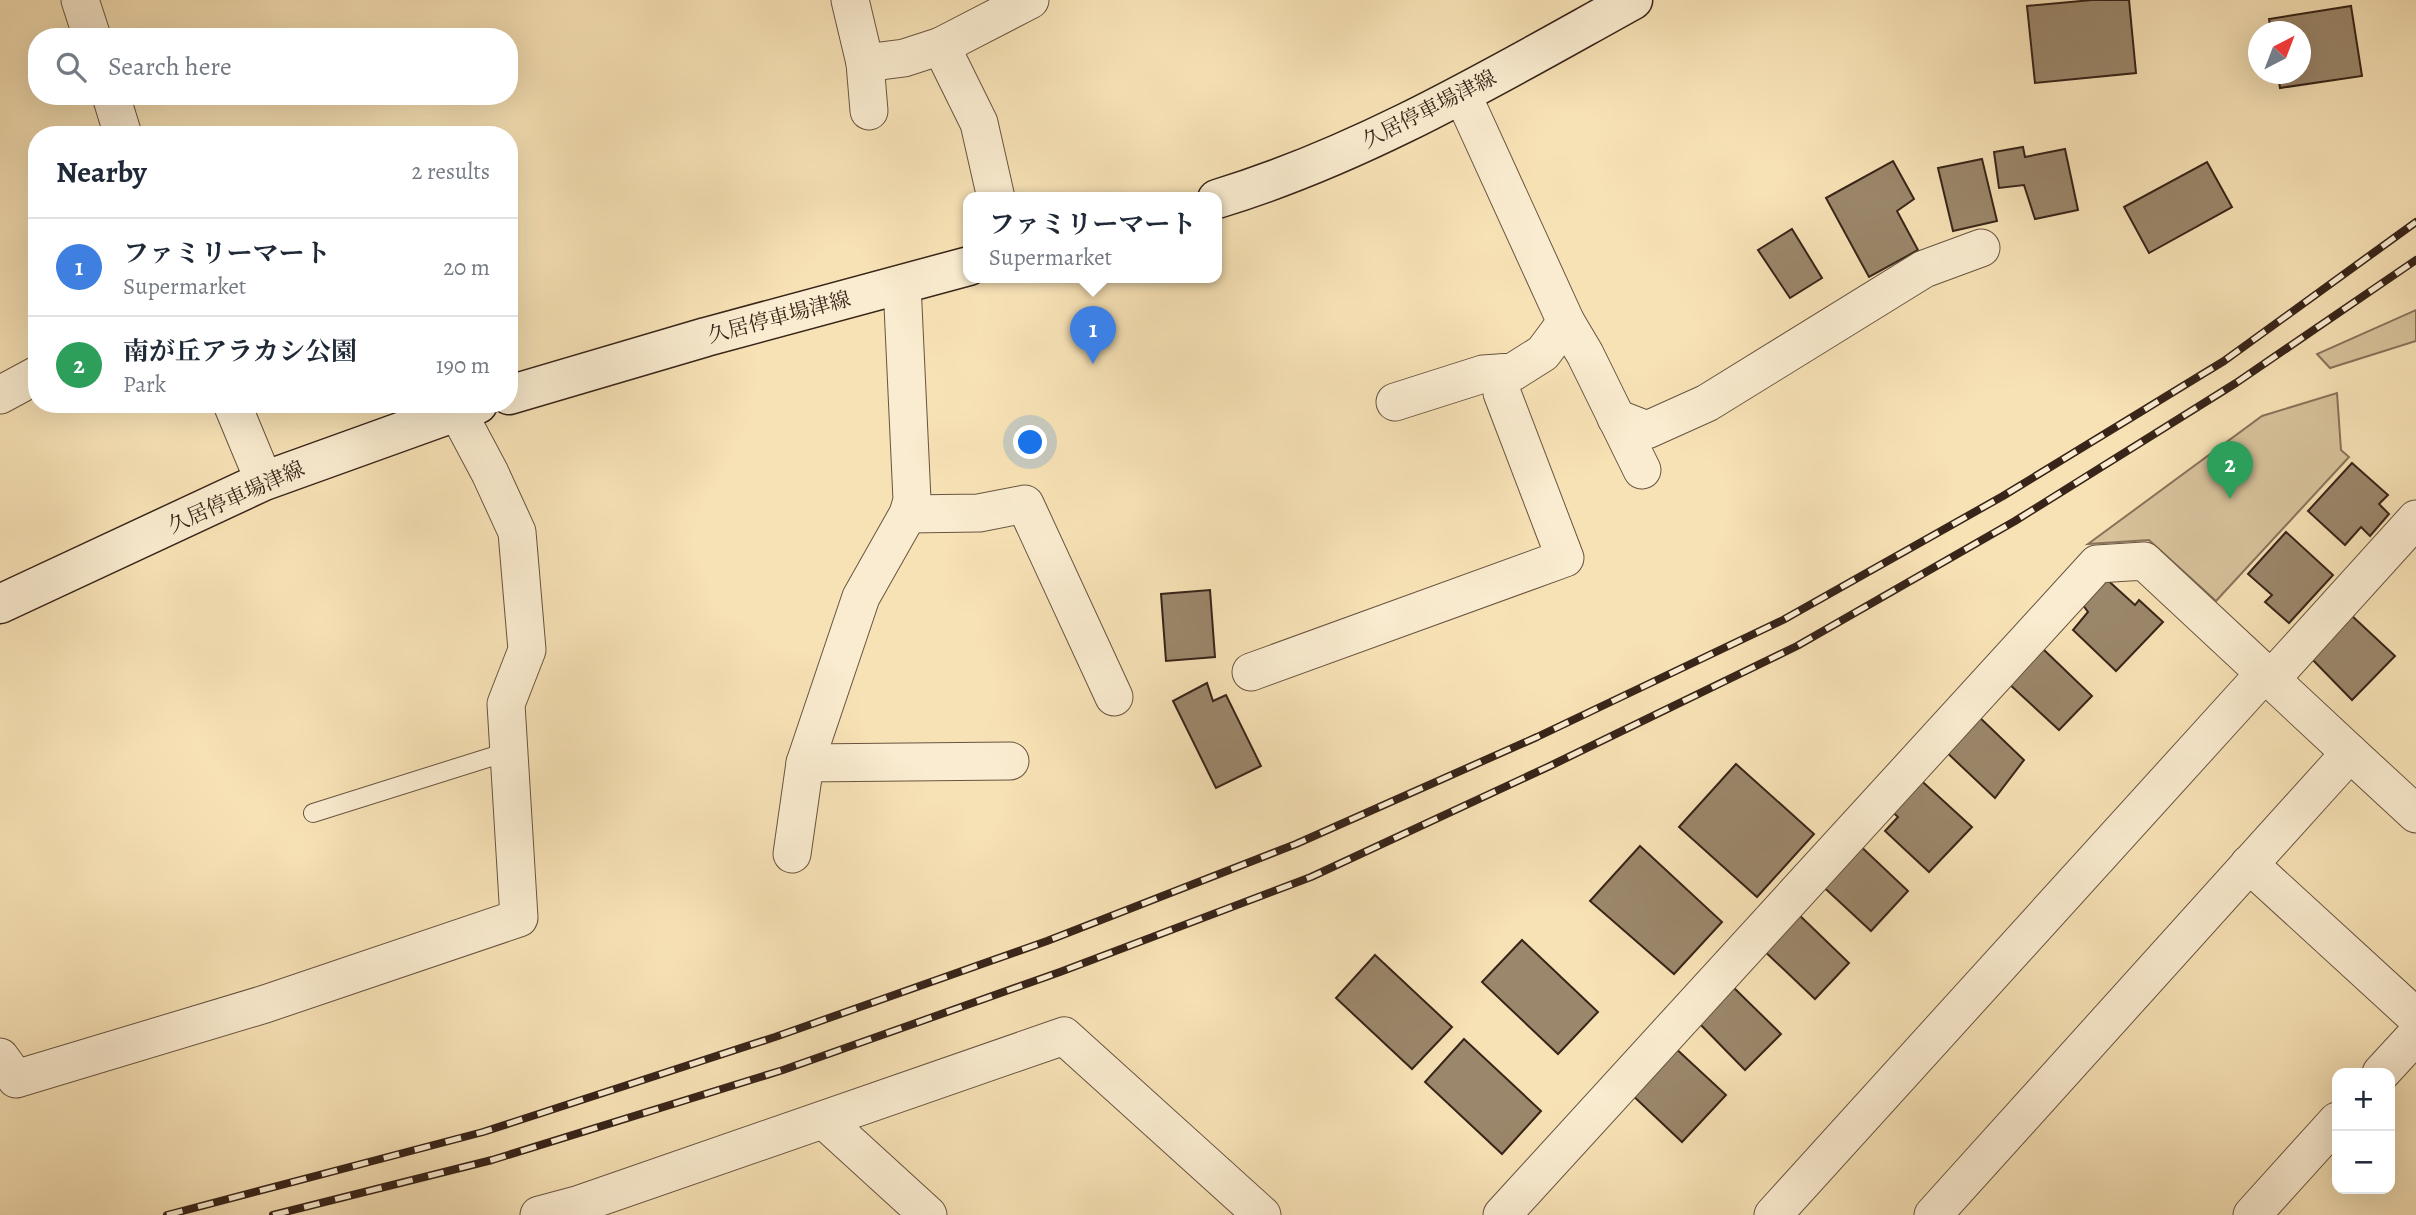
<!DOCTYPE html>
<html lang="en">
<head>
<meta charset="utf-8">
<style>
	body { margin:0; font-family:Alegreya,"Noto Serif JP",serif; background:#f6f6f7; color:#1f2937 }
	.controls { position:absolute; right:21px; bottom:21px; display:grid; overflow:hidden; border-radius:14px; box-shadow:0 7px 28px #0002 }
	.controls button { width:63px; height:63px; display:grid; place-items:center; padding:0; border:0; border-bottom:2px solid #e0e1e3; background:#fff; color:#1f2937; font:35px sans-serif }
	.compass { position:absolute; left:2248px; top:21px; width:63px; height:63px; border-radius:50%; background:#fff; box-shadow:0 7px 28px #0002; rotate:42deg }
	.you { position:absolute; left:1031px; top:443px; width:24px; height:24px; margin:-18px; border:5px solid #fff; border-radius:50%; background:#1a73e8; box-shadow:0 0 0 10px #1a73e833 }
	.badge { display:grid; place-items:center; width:46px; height:46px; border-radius:50%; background:#111827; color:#fff; font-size:23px; font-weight:700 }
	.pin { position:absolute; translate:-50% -58px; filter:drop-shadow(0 2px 4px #0008) }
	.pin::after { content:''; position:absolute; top:37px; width:24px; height:21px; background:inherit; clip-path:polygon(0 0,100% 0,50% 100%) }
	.popup { position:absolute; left:963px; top:192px; width:259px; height:91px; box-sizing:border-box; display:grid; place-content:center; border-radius:14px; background:#fff; filter:drop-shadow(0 2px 5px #0005); font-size:23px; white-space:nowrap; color:#747a83 }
	.popup b { font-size:26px; color:#1f2937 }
	.popup::after { content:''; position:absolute; left:50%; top:100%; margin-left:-14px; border:14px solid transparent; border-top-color:#fff }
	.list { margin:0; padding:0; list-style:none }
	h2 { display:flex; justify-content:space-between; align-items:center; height:91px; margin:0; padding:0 28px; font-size:30px }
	h2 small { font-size:23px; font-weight:400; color:#747a83 }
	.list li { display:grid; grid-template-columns:46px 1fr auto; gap:21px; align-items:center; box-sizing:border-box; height:98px; padding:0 28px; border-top:2px solid #e0e1e3 }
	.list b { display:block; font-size:26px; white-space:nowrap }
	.list p { margin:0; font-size:23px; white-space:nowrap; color:#747a83 }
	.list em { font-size:23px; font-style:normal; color:#747a83 }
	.icon { flex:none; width:38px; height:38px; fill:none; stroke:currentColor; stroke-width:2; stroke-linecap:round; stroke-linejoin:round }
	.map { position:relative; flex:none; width:2416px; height:1215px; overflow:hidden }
	.search { position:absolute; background:#fff; box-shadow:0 7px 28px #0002; left:28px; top:28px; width:490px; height:77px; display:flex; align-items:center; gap:18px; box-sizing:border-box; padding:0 24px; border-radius:28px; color:#747a83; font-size:26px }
	.panel { position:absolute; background:#fff; box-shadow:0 7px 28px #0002; left:28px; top:126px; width:490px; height:287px; border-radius:28px }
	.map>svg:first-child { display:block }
	.green { fill:#d7c29b; stroke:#88735a; stroke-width:2 }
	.building { fill:#9b876b; stroke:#382419; stroke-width:2 }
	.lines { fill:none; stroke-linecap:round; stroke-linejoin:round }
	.service-casing { stroke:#685440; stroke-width:20 }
	.minor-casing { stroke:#685440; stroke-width:39 }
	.secondary-casing { stroke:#382419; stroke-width:41 }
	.service { stroke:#faecd0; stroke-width:18 }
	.minor { stroke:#faecd0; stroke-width:37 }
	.secondary { stroke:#faecd0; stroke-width:38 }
	.rail-casing { stroke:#382419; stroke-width:8 }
	.rail { stroke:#faecd0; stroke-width:5; stroke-dasharray:16; stroke-linecap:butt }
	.labels { text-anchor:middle; stroke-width:6; stroke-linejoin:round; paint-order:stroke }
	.street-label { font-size:21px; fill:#382419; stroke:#faecd0 }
</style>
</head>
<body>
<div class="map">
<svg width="2416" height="1215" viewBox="0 0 2416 1215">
	<rect width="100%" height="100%" fill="#f7e2b6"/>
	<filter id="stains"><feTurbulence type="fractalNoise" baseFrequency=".00286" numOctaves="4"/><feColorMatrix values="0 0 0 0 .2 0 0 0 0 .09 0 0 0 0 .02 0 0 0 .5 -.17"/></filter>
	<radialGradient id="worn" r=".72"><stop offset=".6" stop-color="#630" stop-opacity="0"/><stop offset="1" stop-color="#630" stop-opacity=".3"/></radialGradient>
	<g class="green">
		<polygon points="2416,310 2416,341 2330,368 2317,354"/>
		<polygon points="2337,393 2341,450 2349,457 2216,601 2149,540 2088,544 2262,416"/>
	</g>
	<g class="building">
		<polygon points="2092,0 2129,0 2136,73 2035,83 2027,6"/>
		<polygon points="2351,6 2362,76 2280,88 2278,74 2300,74 2300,32 2271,32 2269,19"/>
		<polygon points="2023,147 2025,157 2065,149 2078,210 2035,219 2024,185 1999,188 1994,152"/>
		<polygon points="1982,159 1997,221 1953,231 1938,168"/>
		<polygon points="1893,161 1914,199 1897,211 1918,250 1869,277 1826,198"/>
		<polygon points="2207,162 2232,207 2149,253 2124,207"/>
		<polygon points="1792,229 1822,278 1790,298 1758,250"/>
		<polygon points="2352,463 2388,495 2379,504 2389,514 2370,536 2361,527 2345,545 2308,511"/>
		<polygon points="2286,532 2333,575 2289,623 2265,602 2272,595 2248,574"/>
		<polygon points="2103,576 2135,605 2139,600 2163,622 2116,671 2073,630 2088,612 2080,601"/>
		<polygon points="1210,590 1215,657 1166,661 1161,594"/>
		<polygon points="2350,614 2395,656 2352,700 2308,655"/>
		<polygon points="2042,648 2092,696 2059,730 2008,683"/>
		<polygon points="1207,683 1213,701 1226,695 1261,766 1216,788 1173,701"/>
		<polygon points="1974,712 2024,760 1995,798 1941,747"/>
		<polygon points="1736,764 1814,834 1757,897 1679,827"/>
		<polygon points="1914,774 1972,827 1929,872 1885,831 1898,817 1885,805"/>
		<polygon points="1854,840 1908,891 1871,931 1816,880"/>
		<polygon points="1640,846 1722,922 1674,974 1590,901"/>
		<polygon points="1794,910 1849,963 1815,999 1759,946"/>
		<polygon points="1522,940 1598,1012 1558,1054 1482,982"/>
		<polygon points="1375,955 1452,1027 1412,1069 1336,998"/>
		<polygon points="1729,983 1781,1034 1745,1070 1694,1018"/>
		<polygon points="1464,1039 1541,1111 1502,1154 1425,1082"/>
		<polygon points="1672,1045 1726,1095 1682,1142 1629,1092"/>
	</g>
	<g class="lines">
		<defs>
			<polyline id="service" points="313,813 510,751"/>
			<g id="minor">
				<polyline points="80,0 92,37"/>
				<polyline points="850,0 865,63 904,58 941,46 1030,0"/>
				<polyline points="941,46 979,123 996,198"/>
				<polyline points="865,63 869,111"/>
				<polyline points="1462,94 1566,322 1585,354 1642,470"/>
				<polyline points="111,96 123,135"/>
				<polyline points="0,395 37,375"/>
				<polyline points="1395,402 1483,374 1513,372 1543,353 1566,322"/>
				<polyline points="232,404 264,481"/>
				<polyline points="1616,418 1647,430 1707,403 1924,269 1981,248"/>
				<polyline points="908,514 979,513 1025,504 1114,697"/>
				<polyline points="1251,672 1565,558 1502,393 1501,373"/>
				<polyline points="2271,679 2416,519"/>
				<polyline points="805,763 1010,761"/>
				<polyline points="792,854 805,763 861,597 908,514 912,500 902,284"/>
				<polyline points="2249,864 2416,1017"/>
				<polyline points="0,1057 16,1079 265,1004 519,918 506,704 527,650 517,532 490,473 457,411"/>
				<polyline points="2381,1073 2416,1035"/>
				<polyline points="824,1120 928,1215"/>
				<polyline points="539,1215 580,1204 1064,1036 1262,1215"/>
				<polyline points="1502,1215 2097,564 2144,561 2350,753"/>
				<polyline points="1773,1215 2264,674"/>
				<polyline points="1933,1215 2350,753 2416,814"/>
				<polyline points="2252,1215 2337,1121"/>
			</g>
			<g id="secondary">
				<path d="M1217 199C1365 154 1499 74 1633 0"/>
				<polyline points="509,395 706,337 969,266"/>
				<polyline points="0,604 264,481 478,404"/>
			</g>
		</defs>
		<use href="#service" class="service-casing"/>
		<use href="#minor" class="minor-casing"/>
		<use href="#secondary" class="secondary-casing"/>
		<use href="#service" class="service"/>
		<use href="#minor" class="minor"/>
		<use href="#secondary" class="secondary"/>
		<defs>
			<g id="rail">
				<polyline points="167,1215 483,1132 775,1037 1047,941 1296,844 1537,737 1783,620 2003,496 2224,361 2416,222"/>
				<polyline points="273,1215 492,1160 783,1070 1060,972 1311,877 1552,765 1797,646 2015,521 2236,383 2416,260"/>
			</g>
		</defs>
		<use href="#rail" class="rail-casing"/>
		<use href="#rail" class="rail"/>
	</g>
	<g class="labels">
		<g class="street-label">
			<text transform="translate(1429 109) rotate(-27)" y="7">久居停車場津線</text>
			<text transform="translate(779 317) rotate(-15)" y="7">久居停車場津線</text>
			<text transform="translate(236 497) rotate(-24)" y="7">久居停車場津線</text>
		</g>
	</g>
	<rect width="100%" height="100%" filter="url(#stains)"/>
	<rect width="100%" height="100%" fill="url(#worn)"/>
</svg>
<div class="controls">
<button>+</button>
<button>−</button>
</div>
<svg class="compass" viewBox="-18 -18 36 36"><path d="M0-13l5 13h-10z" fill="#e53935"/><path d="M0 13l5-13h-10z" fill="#747a83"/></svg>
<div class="you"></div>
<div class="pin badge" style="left:1093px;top:364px;background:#3f7fe0">1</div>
<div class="popup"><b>ファミリーマート</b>Supermarket</div>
<div class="pin badge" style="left:2230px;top:499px;background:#2e9e5b">2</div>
<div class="search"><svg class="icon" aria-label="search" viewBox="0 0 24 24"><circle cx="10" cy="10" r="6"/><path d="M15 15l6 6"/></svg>Search here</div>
<section class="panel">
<h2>Nearby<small>2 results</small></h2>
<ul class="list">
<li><span class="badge" style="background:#3f7fe0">1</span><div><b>ファミリーマート</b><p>Supermarket</p></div><em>20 m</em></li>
<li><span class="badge" style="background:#2e9e5b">2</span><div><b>南が丘アラカシ公園</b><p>Park</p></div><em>190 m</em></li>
</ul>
</section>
</div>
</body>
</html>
